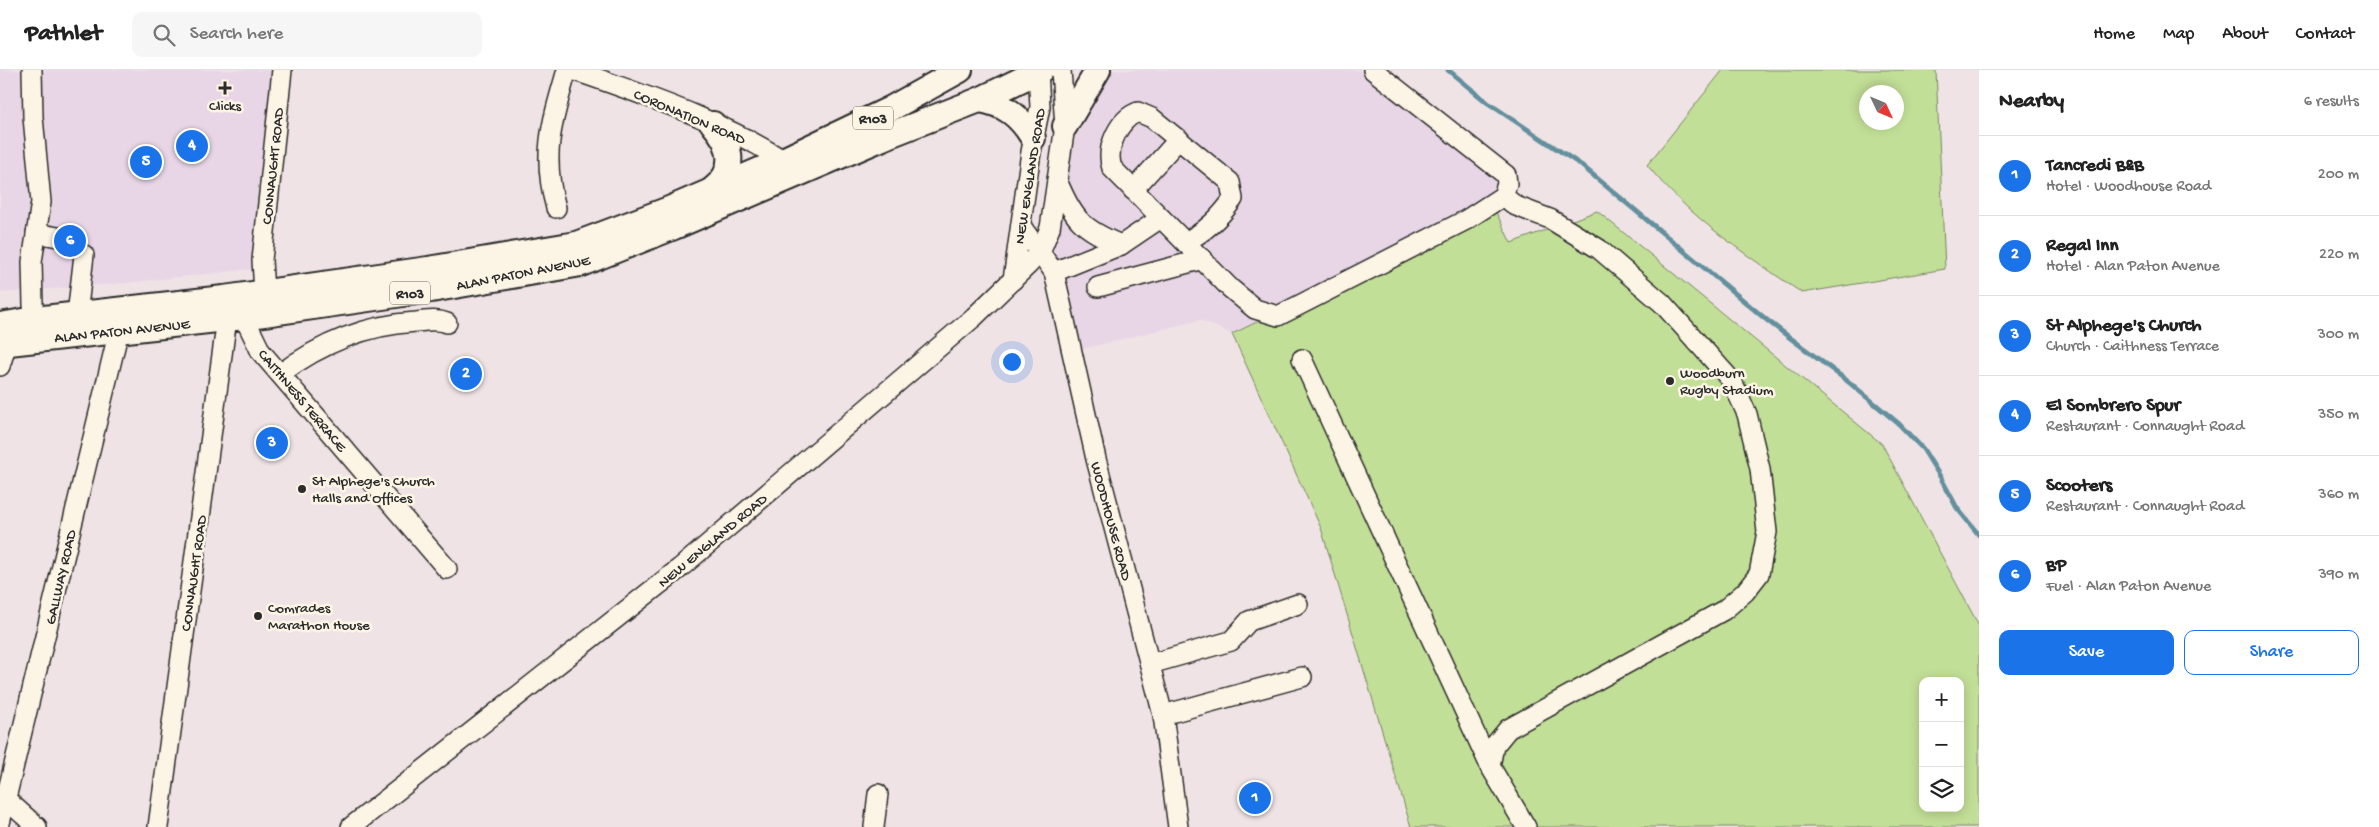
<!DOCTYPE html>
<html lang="en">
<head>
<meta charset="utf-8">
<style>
	body { margin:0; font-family:"Gochi Hand",sans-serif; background:#f6f6f6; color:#222 }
	.controls { position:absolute; right:15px; bottom:15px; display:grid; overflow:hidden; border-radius:10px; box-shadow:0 2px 12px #0003 }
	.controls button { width:45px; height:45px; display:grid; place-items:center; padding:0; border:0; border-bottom:1px solid #e0e0e0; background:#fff; color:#222; font:25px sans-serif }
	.compass { position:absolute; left:1859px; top:15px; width:45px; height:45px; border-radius:50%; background:#fff; box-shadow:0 2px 12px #0003; rotate:134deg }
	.you { position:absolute; left:1011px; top:291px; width:18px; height:18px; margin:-12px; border:4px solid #fff; border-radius:50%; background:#1a73e8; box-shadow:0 0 0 8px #1a73e833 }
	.badge { display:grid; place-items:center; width:32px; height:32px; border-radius:50%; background:#1a73e8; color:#fff; font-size:16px; font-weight:700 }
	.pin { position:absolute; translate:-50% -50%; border:2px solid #fff; box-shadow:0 1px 5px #0006 }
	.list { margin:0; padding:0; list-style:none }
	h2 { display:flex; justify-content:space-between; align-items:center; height:65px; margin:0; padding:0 20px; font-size:21px }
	h2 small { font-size:16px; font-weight:400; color:#767676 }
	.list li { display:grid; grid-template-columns:32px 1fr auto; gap:15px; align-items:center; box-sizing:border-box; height:80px; padding:0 20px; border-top:1px solid #e0e0e0 }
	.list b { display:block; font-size:19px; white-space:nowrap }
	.list p { margin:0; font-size:16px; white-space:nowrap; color:#767676 }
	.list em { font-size:16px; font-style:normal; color:#767676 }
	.actions { display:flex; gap:10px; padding:15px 20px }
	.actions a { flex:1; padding:11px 0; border:1px solid #1a73e8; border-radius:10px; text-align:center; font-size:18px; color:#1a73e8 }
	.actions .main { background:#1a73e8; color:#fff }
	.icon { flex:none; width:28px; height:28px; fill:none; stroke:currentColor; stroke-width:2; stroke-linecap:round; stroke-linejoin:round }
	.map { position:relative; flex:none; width:1979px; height:757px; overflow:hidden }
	header { display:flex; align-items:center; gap:30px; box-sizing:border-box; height:70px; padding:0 25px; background:#fff; border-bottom:1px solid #e0e0e0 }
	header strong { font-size:24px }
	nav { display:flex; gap:28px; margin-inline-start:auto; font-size:18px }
	.search { width:350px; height:45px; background:#f6f6f6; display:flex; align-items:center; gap:12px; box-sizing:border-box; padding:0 18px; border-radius:10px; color:#767676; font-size:19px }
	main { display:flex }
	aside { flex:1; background:#fff }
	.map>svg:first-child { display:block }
	.built { fill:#e8d6e6 }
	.green { fill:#c2df97; stroke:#768561; fill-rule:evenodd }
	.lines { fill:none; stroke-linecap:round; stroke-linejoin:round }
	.stream { stroke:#63909d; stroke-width:5 }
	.minor-tunnel { stroke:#c9bec1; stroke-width:19; stroke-dasharray:19 9; stroke-linecap:butt }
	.minor-casing { stroke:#2b2b2b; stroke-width:22 }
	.major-casing { stroke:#2b2b2b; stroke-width:28 }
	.minor { stroke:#fcf5e5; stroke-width:19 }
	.major { stroke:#fcf5e5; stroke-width:24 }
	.poi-dot { fill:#2b2b2b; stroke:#fcf5e5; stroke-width:2 }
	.labels { text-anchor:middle; stroke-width:5; stroke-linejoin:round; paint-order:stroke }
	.shield { fill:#fcf5e5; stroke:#6a6863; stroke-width:1 }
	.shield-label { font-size:14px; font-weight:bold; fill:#2b2b2b }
	.poi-label { font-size:15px; fill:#2b2b2b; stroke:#fcf5e5; text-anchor:start }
	.street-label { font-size:15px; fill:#2b2b2b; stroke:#fcf5e5 }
</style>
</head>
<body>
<header>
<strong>Pathlet</strong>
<div class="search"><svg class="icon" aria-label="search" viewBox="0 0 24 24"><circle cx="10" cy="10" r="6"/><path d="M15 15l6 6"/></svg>Search here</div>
<nav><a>Home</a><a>Map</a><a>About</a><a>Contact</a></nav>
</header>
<main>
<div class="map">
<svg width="1979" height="757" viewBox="0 0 1979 757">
	<rect width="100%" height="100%" fill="#f0e3e6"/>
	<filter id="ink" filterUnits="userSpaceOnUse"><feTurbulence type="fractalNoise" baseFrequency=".02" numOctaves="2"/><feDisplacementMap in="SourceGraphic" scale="10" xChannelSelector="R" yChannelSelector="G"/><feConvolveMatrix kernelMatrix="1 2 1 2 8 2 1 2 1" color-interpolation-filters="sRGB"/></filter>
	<g filter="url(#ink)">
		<g class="built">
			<polygon points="0,0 277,0 253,199 126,213 0,223"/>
			<polygon points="1088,0 1385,0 1513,103 1497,133 1232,264 1200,250 1078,280 1052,190 1080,16"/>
		</g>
		<g class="green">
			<path d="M1723 0H1936L1945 199 1802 223C1745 184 1691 149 1647 95ZM1896 22V52H1866V22Z"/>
			<path d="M1494 138 1511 173 1597 141 1882 374 1979 556V757H1411L1321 458 1232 264ZM1923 611H1960V738H1923Z"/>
		</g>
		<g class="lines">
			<polyline class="stream" points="1448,0 1488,33 1581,95 1768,251 1850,313 1899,354 1923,379 1941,408 1957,438 1979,465"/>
			<path class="minor-tunnel" d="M58 167C69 170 81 172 84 185"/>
			<defs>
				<g id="minor">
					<polyline points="32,0 33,47 41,132 32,192 33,235 35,249"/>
					<path d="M573 0C644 25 732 54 793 97"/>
					<path d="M1057 110C1073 149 1082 159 1121 175"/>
					<polyline points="1133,120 1179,69"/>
					<path d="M556 138C541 84 552 52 567 0"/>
					<polyline points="1021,156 1054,202 1096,389 1163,645 1178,757"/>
					<polyline points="36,163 58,167"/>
					<path d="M1185 172C1205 162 1220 148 1233 129L1230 112 1152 48 1138 42C1119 49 1105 78 1112 98L1230 218 1255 239 1278 246 1466 150 1503 126 1507 114 1506 105 1373 0"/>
					<polyline points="1054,202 1121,175 1161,148"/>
					<polyline points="1013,210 1031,82 1040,37 1038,0"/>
					<polyline points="1098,217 1203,189"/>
					<polyline points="264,222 262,190 282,0"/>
					<polyline points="77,245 84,185"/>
					<polyline points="244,247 261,282 447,499"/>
					<polyline points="1302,289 1490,696 1526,757"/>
					<polyline points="0,296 7,273"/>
					<path d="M280 304C320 274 366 255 416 252 427 251 437 249 447 253"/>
					<polyline points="1150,594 1231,571 1249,551 1298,534"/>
					<polyline points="1163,645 1302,607"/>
					<polyline points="1490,696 1494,676 1508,659 1724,540 1745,522 1759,504 1767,462 1760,399 1747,344 1732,311 1662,233 1599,179 1550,149 1516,136 1503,126"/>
					<polyline points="0,724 37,757"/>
					<polyline points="0,753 119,260"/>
					<polyline points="158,757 227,248"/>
					<polyline points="351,757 680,498 974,247 1028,195 1040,182 1050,158 1065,56 1061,0"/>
					<polyline points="874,757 878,724"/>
				</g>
				<g id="major">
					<path d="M979 30C1005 34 1020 46 1033 68"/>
					<polyline points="1065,56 1098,0"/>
					<path d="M712 120C737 101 733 76 713 54"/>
					<polyline points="0,255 35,249 224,228 428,199 576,174 669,139 783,90 890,39 960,0"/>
					<polyline points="0,274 244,247 431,220 581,194 674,157 892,64 979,30 1041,0"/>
				</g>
			</defs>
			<use href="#minor" class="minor-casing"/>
			<use href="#major" class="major-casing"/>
			<use href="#minor" class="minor"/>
			<use href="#major" class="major"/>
		</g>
	</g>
	<g class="poi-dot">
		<path d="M222.5 10.5h5v5h5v5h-5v5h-5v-5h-5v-5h5z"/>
		<circle cx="1670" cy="311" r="5"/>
		<circle cx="302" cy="419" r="5"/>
		<circle cx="258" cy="546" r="5"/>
	</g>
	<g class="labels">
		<g class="shield">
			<rect x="853" y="36.5" width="40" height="23" rx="4"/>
			<rect x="390" y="211.5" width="40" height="23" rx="4"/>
		</g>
		<g class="shield-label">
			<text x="873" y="53">R103</text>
			<text x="410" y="228">R103</text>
		</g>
		<g class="poi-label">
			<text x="225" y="40" text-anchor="middle">Clicks</text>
			<text x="1680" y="307">Woodburn<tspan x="1680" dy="17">Rugby Stadium</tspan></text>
			<text x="312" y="415">St Alphege's Church<tspan x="312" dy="17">Halls and Offices</tspan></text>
			<text x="268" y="542">Comrades<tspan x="268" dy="17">Marathon House</tspan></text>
		</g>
		<g class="street-label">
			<text transform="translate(690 46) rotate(23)" y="5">CORONATION ROAD</text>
			<text transform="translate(272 96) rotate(-84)" y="5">CONNAUGHT ROAD</text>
			<text transform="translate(1029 106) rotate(-81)" y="5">NEW ENGLAND ROAD</text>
			<text transform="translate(523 202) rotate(-11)" y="5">ALAN PATON AVENUE</text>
			<text transform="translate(122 260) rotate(-6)" y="5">ALAN PATON AVENUE</text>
			<text transform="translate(303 330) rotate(50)" y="5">CAITHNESS TERRACE</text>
			<text transform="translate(1112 451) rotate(75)" y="5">WOODHOUSE ROAD</text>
			<text transform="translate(712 470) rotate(-40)" y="5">NEW ENGLAND ROAD</text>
			<text transform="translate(193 503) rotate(-82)" y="5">CONNAUGHT ROAD</text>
			<text transform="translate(60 507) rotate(-77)" y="5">GALLWAY ROAD</text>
		</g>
	</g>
</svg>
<div class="controls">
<button>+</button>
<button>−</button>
<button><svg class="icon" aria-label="layers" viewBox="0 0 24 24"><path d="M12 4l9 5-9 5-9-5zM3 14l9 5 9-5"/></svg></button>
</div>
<svg class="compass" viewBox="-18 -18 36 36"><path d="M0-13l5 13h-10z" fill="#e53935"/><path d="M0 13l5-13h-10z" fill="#767676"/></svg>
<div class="you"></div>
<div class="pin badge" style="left:1255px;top:728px">1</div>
<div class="pin badge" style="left:466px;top:304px">2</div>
<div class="pin badge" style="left:272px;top:373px">3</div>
<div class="pin badge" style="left:192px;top:76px">4</div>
<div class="pin badge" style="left:146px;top:92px">5</div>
<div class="pin badge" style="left:70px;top:171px">6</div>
</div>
<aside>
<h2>Nearby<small>6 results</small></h2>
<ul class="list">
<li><span class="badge">1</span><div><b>Tancredi B&amp;B</b><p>Hotel · Woodhouse Road</p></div><em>200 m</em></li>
<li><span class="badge">2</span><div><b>Regal Inn</b><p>Hotel · Alan Paton Avenue</p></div><em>220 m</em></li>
<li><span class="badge">3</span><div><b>St Alphege's Church</b><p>Church · Caithness Terrace</p></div><em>300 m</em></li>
<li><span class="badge">4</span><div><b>El Sombrero Spur</b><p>Restaurant · Connaught Road</p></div><em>350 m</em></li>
<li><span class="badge">5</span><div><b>Scooters</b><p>Restaurant · Connaught Road</p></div><em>360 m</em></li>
<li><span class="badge">6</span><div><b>BP</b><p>Fuel · Alan Paton Avenue</p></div><em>390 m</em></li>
</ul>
<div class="actions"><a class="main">Save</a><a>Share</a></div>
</aside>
</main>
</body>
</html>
